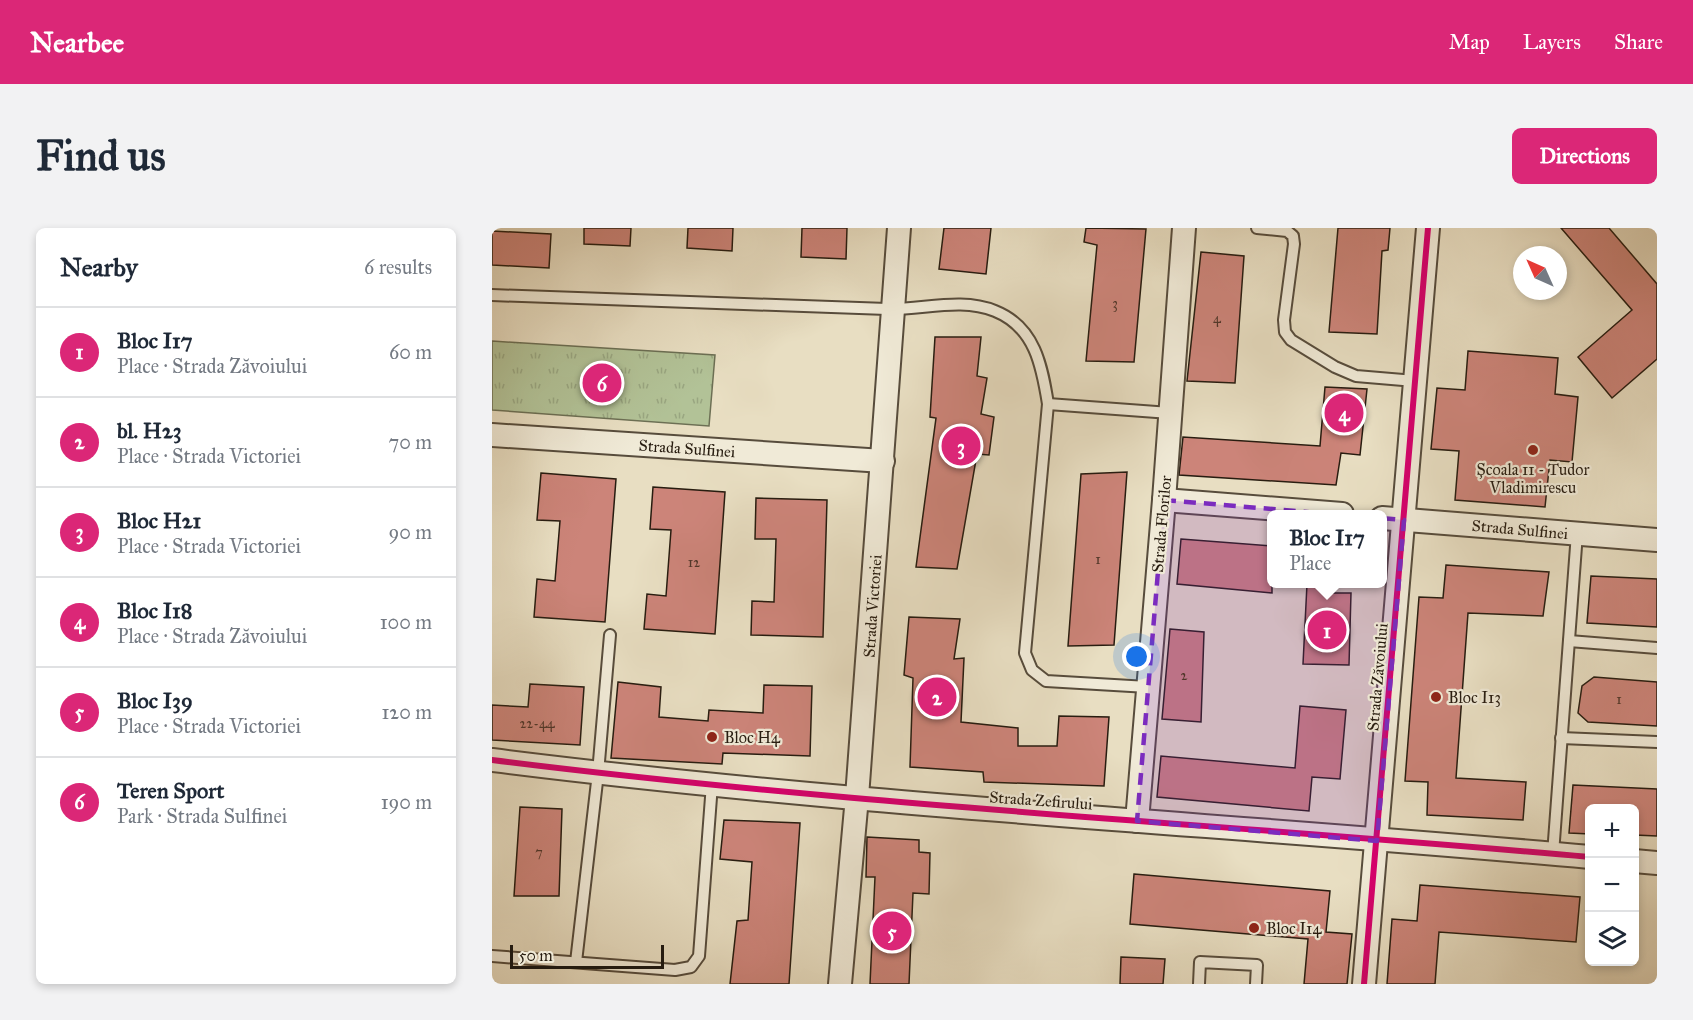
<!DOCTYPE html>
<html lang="en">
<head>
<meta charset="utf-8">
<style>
	body { margin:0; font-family:"IM FELL Great Primer",serif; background:#f2f2f3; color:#1f2937 }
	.controls { position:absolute; right:18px; bottom:18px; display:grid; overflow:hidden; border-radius:9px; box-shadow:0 3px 9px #0003 }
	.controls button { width:54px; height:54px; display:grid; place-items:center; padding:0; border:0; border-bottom:2px solid #e0e1e3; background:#fff; color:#1f2937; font:30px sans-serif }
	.compass { position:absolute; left:1021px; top:18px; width:54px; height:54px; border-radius:50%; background:#fff; box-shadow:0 3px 9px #0003; rotate:315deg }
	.scale { position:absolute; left:18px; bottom:15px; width:154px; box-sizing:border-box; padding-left:6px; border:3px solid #271c10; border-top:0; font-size:16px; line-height:21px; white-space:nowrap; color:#271c10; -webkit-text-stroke:4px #f0ead7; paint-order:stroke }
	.you { position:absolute; left:645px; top:429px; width:21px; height:21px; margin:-15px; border:4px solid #fff; border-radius:50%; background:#1a73e8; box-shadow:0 0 0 9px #1a73e833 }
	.badge { display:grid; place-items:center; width:39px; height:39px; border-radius:50%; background:#db2777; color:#fff; font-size:20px; font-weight:700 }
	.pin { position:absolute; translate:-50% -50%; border:3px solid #fff; box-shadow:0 2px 6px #0006 }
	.popup { position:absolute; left:775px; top:282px; width:120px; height:78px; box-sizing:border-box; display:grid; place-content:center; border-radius:9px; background:#fff; filter:drop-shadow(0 2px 4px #0005); font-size:20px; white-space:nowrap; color:#747a83 }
	.popup b { font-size:22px; color:#1f2937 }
	.popup::after { content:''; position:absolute; left:50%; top:100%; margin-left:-12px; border:12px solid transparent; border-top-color:#fff }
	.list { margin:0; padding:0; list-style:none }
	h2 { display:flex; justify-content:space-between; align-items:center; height:78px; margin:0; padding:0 24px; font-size:26px }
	h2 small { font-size:20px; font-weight:400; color:#747a83 }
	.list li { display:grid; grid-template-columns:39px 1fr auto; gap:18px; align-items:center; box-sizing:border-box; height:90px; padding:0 24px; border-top:2px solid #e0e1e3 }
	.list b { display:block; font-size:22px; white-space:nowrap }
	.list p { margin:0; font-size:20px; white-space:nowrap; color:#747a83 }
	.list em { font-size:20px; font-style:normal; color:#747a83 }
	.icon { flex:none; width:33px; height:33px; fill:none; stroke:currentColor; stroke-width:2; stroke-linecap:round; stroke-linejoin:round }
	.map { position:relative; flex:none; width:1165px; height:756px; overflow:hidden; border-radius:9px }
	header { display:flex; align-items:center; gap:36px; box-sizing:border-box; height:84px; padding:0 30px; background:#db2777; color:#fff }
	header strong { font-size:28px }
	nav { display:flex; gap:33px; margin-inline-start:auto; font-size:21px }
	.intro { display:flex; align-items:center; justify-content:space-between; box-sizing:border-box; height:144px; padding:0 36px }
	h1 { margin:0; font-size:42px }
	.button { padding:15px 27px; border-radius:9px; background:#db2777; color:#fff; font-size:21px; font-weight:700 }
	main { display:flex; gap:36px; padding:0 36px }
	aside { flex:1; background:#fff; border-radius:9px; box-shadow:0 3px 9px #0003 }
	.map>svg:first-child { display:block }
	.grass { fill:url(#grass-tufts); stroke:#6c6f54; stroke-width:1.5 }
	.building { fill:#cc8479; stroke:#271c10; stroke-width:1.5 }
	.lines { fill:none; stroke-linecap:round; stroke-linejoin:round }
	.lane-casing { stroke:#574c3c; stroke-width:14 }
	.street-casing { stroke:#574c3c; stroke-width:26 }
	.lane { stroke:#f0ead7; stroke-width:10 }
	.street { stroke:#f0ead7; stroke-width:22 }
	.cycleway-casing { stroke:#f0ead7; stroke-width:10 }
	.cycleway { stroke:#d6006c; stroke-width:6 }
	.marked { fill:#7b2cbf; fill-opacity:0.2; stroke:#7b2cbf; stroke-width:4.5; stroke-dasharray:12 8; stroke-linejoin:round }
	.poi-dot { fill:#8f2418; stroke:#f0ead7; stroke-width:2 }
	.labels { text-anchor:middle; stroke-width:4.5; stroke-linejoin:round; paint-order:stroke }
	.number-label { font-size:14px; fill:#50362a }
	.street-label { font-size:16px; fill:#271c10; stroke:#f0ead7 }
	.poi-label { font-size:16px; fill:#271c10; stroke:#f0ead7; text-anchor:start }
</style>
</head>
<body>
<header>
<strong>Nearbee</strong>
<nav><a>Map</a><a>Layers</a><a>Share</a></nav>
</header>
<div class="intro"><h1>Find us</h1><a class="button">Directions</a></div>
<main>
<aside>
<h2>Nearby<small>6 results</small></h2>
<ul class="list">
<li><span class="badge">1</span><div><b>Bloc I17</b><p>Place · Strada Zăvoiului</p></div><em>60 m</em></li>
<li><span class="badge">2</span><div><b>bl. H23</b><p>Place · Strada Victoriei</p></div><em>70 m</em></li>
<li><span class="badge">3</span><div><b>Bloc H21</b><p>Place · Strada Victoriei</p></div><em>90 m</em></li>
<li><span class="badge">4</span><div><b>Bloc I18</b><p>Place · Strada Zăvoiului</p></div><em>100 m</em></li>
<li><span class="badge">5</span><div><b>Bloc I39</b><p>Place · Strada Victoriei</p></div><em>120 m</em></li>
<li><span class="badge">6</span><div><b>Teren Sport</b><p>Park · Strada Sulfinei</p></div><em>190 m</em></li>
</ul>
</aside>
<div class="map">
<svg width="1165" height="756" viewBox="0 0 1165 756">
	<defs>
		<pattern id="grass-tufts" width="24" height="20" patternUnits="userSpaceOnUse" patternTransform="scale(1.5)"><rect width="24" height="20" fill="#b2c297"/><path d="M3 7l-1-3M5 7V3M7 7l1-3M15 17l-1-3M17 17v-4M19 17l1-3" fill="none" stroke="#99a681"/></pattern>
	</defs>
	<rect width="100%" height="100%" fill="#e8dec2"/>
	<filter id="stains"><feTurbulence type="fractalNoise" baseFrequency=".00333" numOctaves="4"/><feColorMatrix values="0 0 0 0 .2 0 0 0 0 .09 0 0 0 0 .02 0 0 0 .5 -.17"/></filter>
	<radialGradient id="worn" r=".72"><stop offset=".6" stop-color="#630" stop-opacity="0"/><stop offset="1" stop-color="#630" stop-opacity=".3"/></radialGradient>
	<polygon class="grass" points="0,113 223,127 217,198 0,182"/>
	<g class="building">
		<polygon points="92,0 139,0 138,18 92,16"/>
		<polygon points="196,0 241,0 240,23 195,20"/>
		<polygon points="310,0 355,0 354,31 309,29"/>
		<polygon points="452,0 499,0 494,46 447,41"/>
		<polygon points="594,0 654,1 642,134 594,133 605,17 592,14"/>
		<polygon points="846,0 898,0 896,22 890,23 885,106 837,104"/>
		<polygon points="1069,0 1117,0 1165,56 1165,131 1120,170 1086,129 1140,82"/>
		<polygon points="0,3 59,6 57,40 0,37"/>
		<polygon points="709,24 752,28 743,155 695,153"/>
		<polygon points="443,109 489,109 485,148 495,150 489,186 502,189 497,227 485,226 465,341 424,339 444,190 438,189"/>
		<polygon points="976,123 1066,130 1063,166 1086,169 1080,234 1058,232 1053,279 963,272 967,223 939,221 945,160 973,162"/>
		<polygon points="833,159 875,161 868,227 849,225 844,257 687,247 691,209 828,218"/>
		<polygon points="635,244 622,417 576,418 589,246"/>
		<polygon points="49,245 124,251 113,394 42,389 45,351 63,353 68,293 45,292"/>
		<polygon points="161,259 233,264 223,406 152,401 155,366 174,368 179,302 158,301"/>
		<polygon points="264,270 335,272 331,409 259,407 260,373 282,374 284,311 263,311"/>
		<polygon points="689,311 780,318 780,365 685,356"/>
		<polygon points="954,337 1057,344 1051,388 976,385 964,550 1034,554 1031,592 935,587 936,554 913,553 927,369 951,370"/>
		<polygon points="1099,348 1165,351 1165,399 1095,395"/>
		<polygon points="815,356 830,356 830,365 859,365 857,437 811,436"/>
		<polygon points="417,389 468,391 462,431 472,430 469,494 526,500 526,518 565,518 567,488 617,489 612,558 492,554 491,544 418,539 421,450 412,447"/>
		<polygon points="678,401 712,404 709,494 670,491"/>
		<polygon points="1102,449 1165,454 1165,498 1096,494 1086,485 1090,458"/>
		<polygon points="126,454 169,459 167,489 216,493 217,482 271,485 272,457 320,458 318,528 231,525 230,536 119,530"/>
		<polygon points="38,456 92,459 88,517 0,512 0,477 36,479"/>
		<polygon points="808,478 854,482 848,551 820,549 817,583 665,569 669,528 803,540"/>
		<polygon points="1081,557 1165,561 1165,608 1143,607 1143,580 1098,580 1098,606 1077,605"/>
		<polygon points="28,579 70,581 67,668 22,668"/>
		<polygon points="232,592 308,595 297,756 238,756 245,693 256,692 260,634 228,631"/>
		<polygon points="375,609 427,612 427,624 438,625 437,666 421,665 417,756 378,756 383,649 374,649"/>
		<polygon points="642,646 838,663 834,704 860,706 855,756 812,756 816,711 638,696"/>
		<polygon points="928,657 1088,669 1084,714 947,704 943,756 895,756 900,691 925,693"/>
		<polygon points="629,729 673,731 671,756 628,756"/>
	</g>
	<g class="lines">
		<defs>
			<g id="lane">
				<polyline points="765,0 795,3 801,8 802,16 792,92 793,104 799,112 843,139 864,148 923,153"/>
				<path d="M0 67C132 72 263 76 395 81 431 82 469 69 503 83 543 99 550 138 556 176L533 425 540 442 554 453 656 459"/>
				<polyline points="556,176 678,185"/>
				<polyline points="1077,413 1165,420"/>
				<polyline points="1069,510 1165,514"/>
				<polyline points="1061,626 1085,305"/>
				<polyline points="0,728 183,742 199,739 207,728 220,556"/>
				<polyline points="84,734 106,545 118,407"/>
				<polyline points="707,756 708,734 765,737 764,756"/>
			</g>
			<g id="street">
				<polyline points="0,207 391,233"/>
				<polyline points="672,272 850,286"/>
				<polyline points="890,290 1165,312"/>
				<path d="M0 532C364 578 732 596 1098 629"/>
				<polyline points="645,593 672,272 692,0"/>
				<polyline points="1142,633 1165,635"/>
				<polyline points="348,756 365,569 407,0"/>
				<polyline points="872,756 936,0"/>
			</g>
		</defs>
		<use href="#lane" class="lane-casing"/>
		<use href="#street" class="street-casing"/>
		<use href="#lane" class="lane"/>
		<use href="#street" class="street"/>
		<defs>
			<g id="cycleway">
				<path d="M0 532C364 578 732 596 1098 629"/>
				<polyline points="872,756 936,0"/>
			</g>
		</defs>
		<use href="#cycleway" class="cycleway-casing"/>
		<use href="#cycleway" class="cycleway"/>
	</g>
	<path class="marked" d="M672 272 912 292 885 613 645 593Z"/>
	<g class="poi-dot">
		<circle cx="1041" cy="222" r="6"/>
		<circle cx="944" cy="469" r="6"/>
		<circle cx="220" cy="509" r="6"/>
		<circle cx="762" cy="700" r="6"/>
	</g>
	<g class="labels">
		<g class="number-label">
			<text x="623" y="80">3</text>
			<text x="725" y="95">4</text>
			<text x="606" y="336">1</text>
			<text x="202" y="339">12</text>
			<text x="692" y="452">2</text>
			<text x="1127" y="476">1</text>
			<text x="45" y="500">22-44</text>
			<text x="47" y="629">7</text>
		</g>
		<g class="street-label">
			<text transform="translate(195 220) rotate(4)" y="6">Strada Sulfinei</text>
			<text transform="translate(669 296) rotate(-85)" y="6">Strada Florilor</text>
			<text transform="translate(1028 301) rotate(5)" y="6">Strada Sulfinei</text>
			<text transform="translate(380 378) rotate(-86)" y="6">Strada Victoriei</text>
			<text transform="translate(885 449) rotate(-85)" y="6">Strada Zăvoiului</text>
			<text transform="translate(549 572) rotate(4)" y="6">Strada Zefirului</text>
		</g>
		<g class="poi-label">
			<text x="1041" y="247" text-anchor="middle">Școala 11 - Tudor<tspan x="1041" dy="18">Vladimirescu</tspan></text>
			<text x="956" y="475">Bloc I13</text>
			<text x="232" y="515">Bloc H4</text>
			<text x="774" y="706">Bloc I14</text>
		</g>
	</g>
	<rect width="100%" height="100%" filter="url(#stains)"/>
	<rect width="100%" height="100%" fill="url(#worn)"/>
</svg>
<div class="controls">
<button>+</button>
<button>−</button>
<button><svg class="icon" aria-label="layers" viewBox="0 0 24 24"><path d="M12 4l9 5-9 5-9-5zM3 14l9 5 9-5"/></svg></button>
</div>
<svg class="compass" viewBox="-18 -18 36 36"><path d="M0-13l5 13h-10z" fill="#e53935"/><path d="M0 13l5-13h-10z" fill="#747a83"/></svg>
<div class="scale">50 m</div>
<div class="you"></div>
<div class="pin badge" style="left:835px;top:402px">1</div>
<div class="popup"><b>Bloc I17</b>Place</div>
<div class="pin badge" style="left:445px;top:469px">2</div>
<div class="pin badge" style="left:469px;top:218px">3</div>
<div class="pin badge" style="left:852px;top:185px">4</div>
<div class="pin badge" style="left:400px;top:703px">5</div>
<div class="pin badge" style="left:110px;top:155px">6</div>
</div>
</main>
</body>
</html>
